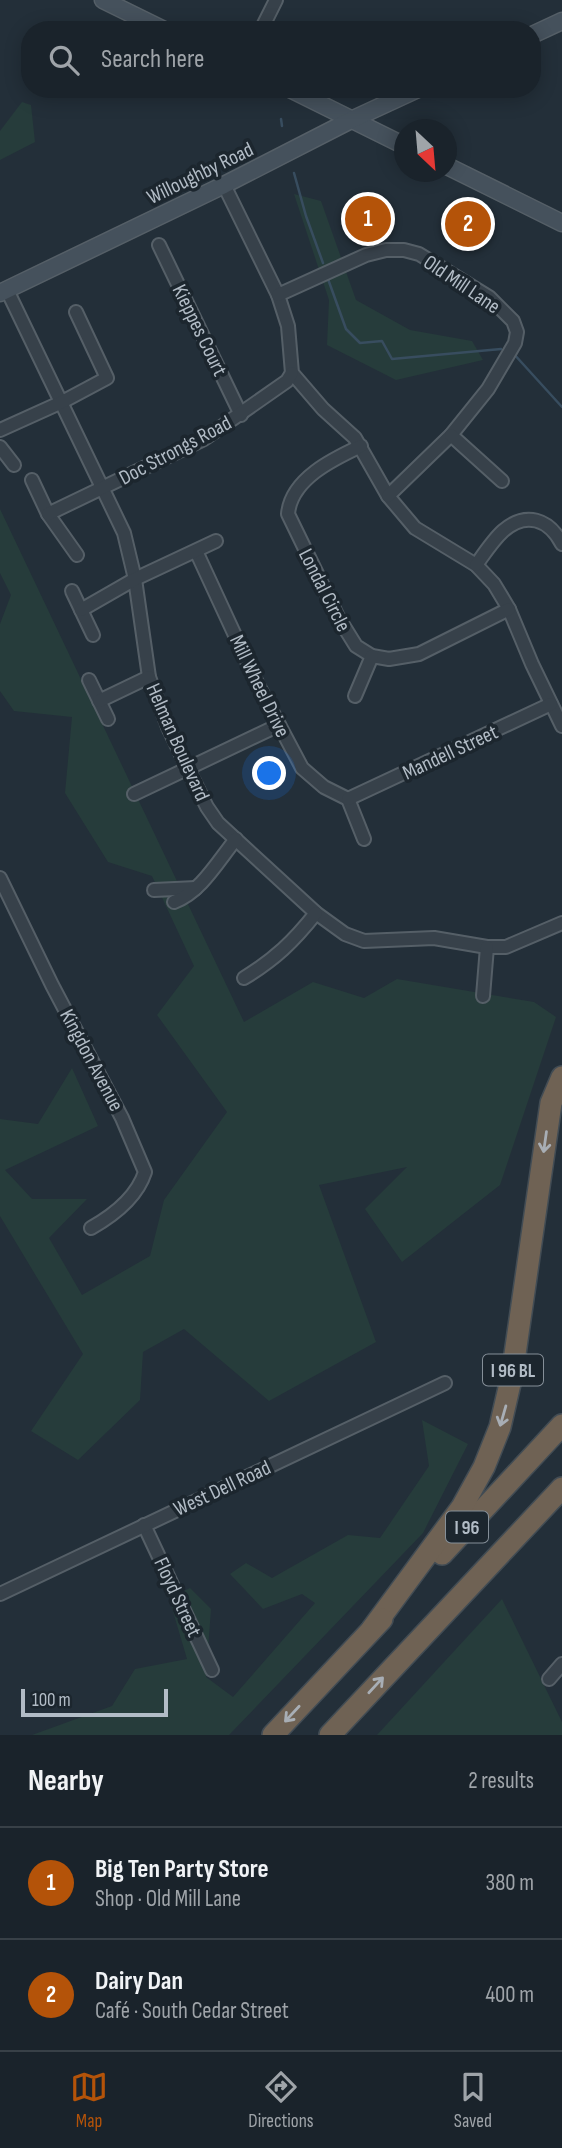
<!DOCTYPE html>
<html lang="en">
<head>
<meta charset="utf-8">
<style>
	body { margin:0; font-family:"Sofia Sans Condensed",sans-serif; background:#232b33; color:#f1f3f6 }
	.compass { position:absolute; left:394px; top:119px; width:63px; height:63px; border-radius:50%; background:#1a232b; box-shadow:0 4px 18px #0003; rotate:154deg }
	.scale { position:absolute; left:21px; bottom:18px; width:147px; box-sizing:border-box; padding-left:7px; border:4px solid #b2bcc6; border-top:0; font-size:19px; line-height:24px; white-space:nowrap; color:#b2bcc6; -webkit-text-stroke:5px #1c262e; paint-order:stroke }
	.you { position:absolute; left:270px; top:774px; width:24px; height:24px; margin:-18px; border:5px solid #fff; border-radius:50%; background:#1a73e8; box-shadow:0 0 0 10px #1a73e833 }
	.badge { display:grid; place-items:center; width:46px; height:46px; border-radius:50%; background:#b45309; color:#fff; font-size:23px; font-weight:700 }
	.pin { position:absolute; translate:-50% -50%; border:4px solid #fff; box-shadow:0 2px 7px #0006 }
	.list { margin:0; padding:0; list-style:none }
	h2 { display:flex; justify-content:space-between; align-items:center; height:91px; margin:0; padding:0 28px; font-size:30px }
	h2 small { font-size:23px; font-weight:400; color:#9fa4a9 }
	.list li { display:grid; grid-template-columns:46px 1fr auto; gap:21px; align-items:center; box-sizing:border-box; height:112px; padding:0 28px; border-top:2px solid #384047 }
	.list b { display:block; font-size:26px; white-space:nowrap }
	.list p { margin:0; font-size:23px; white-space:nowrap; color:#9fa4a9 }
	.list em { font-size:23px; font-style:normal; color:#9fa4a9 }
	.icon { flex:none; width:38px; height:38px; fill:none; stroke:currentColor; stroke-width:2; stroke-linecap:round; stroke-linejoin:round }
	.map { position:relative; flex:none; width:562px; height:1735px; overflow:hidden }
	.search { position:absolute; background:#1a232b; box-shadow:0 4px 18px #0003; left:21px; right:21px; top:21px; height:77px; display:flex; align-items:center; gap:18px; box-sizing:border-box; padding:0 24px; border-radius:28px; color:#9fa4a9; font-size:26px }
	.sheet { height:315px; background:#1a232b }
	nav { display:flex; justify-content:space-around; align-items:center; box-sizing:border-box; height:98px; border-top:2px solid #384047; background:#1a232b; font-size:19px; color:#9fa4a9 }
	nav a { display:grid; justify-items:center; gap:4px }
	nav .on { color:#b45309 }
	.map>svg:first-child { display:block }
	.green { fill:#263c3b }
	.lines { fill:none; stroke-linecap:round; stroke-linejoin:round }
	.stream { stroke:#384d5f; stroke-width:2.5 }
	.street-casing { stroke:#555f67; stroke-width:16 }
	.secondary-casing { stroke:#555f67; stroke-width:19 }
	.highway-casing { stroke:#424c54; stroke-width:24 }
	.street { stroke:#37414a; stroke-width:12 }
	.secondary { stroke:#45515c; stroke-width:16 }
	.highway { stroke:#6f6254; stroke-width:21 }
	.oneway { stroke:#a8aeb5 }
	.labels { text-anchor:middle; stroke-width:7; stroke-linejoin:round; paint-order:stroke }
	.shield { fill:#1c262e; stroke:#858f98; stroke-width:2 }
	.shield-label { font-size:19px; font-weight:bold; fill:#b2bcc6 }
	.street-label { font-size:21px; fill:#b2bcc6; stroke:#1c262e }
</style>
</head>
<body>
<div class="map">
<svg width="562" height="1735" viewBox="0 0 562 1735">
	<rect width="100%" height="100%" fill="#232f39"/>
	<g class="green">
		<polygon points="22,102 31,105 35,142 0,160 0,131"/>
		<polygon points="294,194 321,201 356,300 410,330 472,341 483,360 396,380 327,345 329,300"/>
		<polygon points="0,509 244,1022 313,982 364,998 397,979 534,1002 556,1017 500,1185 402,1262 365,1209 407,1167 319,1185 376,1342 269,1401 184,1329 143,1352 140,1400 78,1460 31,1431 83,1354 0,1216 0,1119 38,1124 72,1068 98,1126 5,1170 32,1199 87,1199 49,1238 82,1295 150,1256 164,1200 227,1112 157,1015 194,966 152,876 108,862 65,793 72,717 14,711 0,691 0,624 11,595 0,573"/>
		<polygon points="422,1420 468,1444 423,1533 229,1735 32,1735 112,1706 135,1669 187,1659 169,1598 190,1588 211,1609 206,1677 233,1697 315,1603 302,1594 263,1609 230,1574 246,1563 272,1578 348,1535 380,1538 429,1466"/>
		<polygon points="502,1599 562,1722 562,1735 377,1735"/>
	</g>
	<g class="lines">
		<g class="stream">
			<polyline points="281,119 282,126"/>
			<polyline points="294,173 306,216 323,263"/>
			<polyline points="328,279 346,329 360,343 382,341 392,359 501,349"/>
			<polyline points="513,353 562,407"/>
		</g>
		<defs>
			<g id="street">
				<polyline points="261,30 276,0"/>
				<polyline points="224,185 278,295 288,326 292,373 323,409 355,438 388,496 415,528 476,565 494,584 509,609 532,664 562,726"/>
				<polyline points="159,245 241,415"/>
				<polyline points="7,290 124,533 135,579 149,677 168,727 188,769 207,807 218,823 316,913 345,934 364,941 434,938 487,947 506,947 562,923"/>
				<polyline points="278,295 366,255 386,250 404,250 419,254 489,297 513,321 517,332 515,343 488,389 451,435 388,496"/>
				<polyline points="0,430 62,402 107,378 76,312"/>
				<polyline points="451,435 502,481"/>
				<path d="M361 446C333 459 291 479 288 514L338 617 356 646 372 656 389 659 419 654 509 609"/>
				<polyline points="0,447 14,465"/>
				<polyline points="32,480 48,514 77,555"/>
				<polyline points="48,514 204,439 287,381 292,373"/>
				<polyline points="196,551 258,685 302,768 324,787 348,799 364,839"/>
				<path d="M476 565C484 554 493 540 503 531 526 511 549 519 562 544"/>
				<polyline points="72,591 93,635"/>
				<polyline points="81,610 135,579 216,541"/>
				<polyline points="89,680 108,719"/>
				<polyline points="355,696 372,656"/>
				<polyline points="99,701 149,677"/>
				<polyline points="134,794 279,725"/>
				<polyline points="348,799 551,704"/>
				<path d="M0 878 52 985 122 1118 145 1172C137 1197 114 1215 91 1228"/>
				<polyline points="154,890 196,888"/>
				<path d="M174 902C201 892 218 861 236 839"/>
				<path d="M244 978C275 959 293 942 316 913"/>
				<polyline points="483,996 487,947"/>
				<polyline points="144,1525 212,1670"/>
				<polyline points="0,1594 445,1383"/>
				<polyline points="549,1679 562,1664"/>
			</g>
			<g id="secondary">
				<polyline points="103,0 164,30"/>
				<polyline points="532,35 562,21"/>
				<polyline points="290,89 405,146"/>
				<polyline points="447,166 562,223"/>
				<polyline points="0,293 224,185 351,120 418,89"/>
			</g>
			<g id="highway">
				<polyline points="442,1554 562,1425"/>
				<polyline points="372,1629 462,1507 484,1467 500,1427 512,1375 551,1103 562,1077"/>
				<polyline points="273,1735 382,1619"/>
				<polyline points="330,1735 562,1488"/>
			</g>
		</defs>
		<use href="#street" class="street-casing"/>
		<use href="#secondary" class="secondary-casing"/>
		<use href="#highway" class="highway-casing"/>
		<use href="#street" class="street"/>
		<use href="#secondary" class="secondary"/>
		<use href="#highway" class="highway"/>
	</g>
	<defs><path id="oneway-shaft" d="M-6 0H5M1.5-3L5.5 0L1.5 3" fill="none" stroke-width="1.6" stroke-linecap="round" stroke-linejoin="round" transform="scale(1.75)"/></defs>
	<g class="oneway">
		<use href="#oneway-shaft" transform="translate(545 1142) rotate(98)"/>
		<use href="#oneway-shaft" transform="translate(503 1416) rotate(106)"/>
		<use href="#oneway-shaft" transform="translate(376 1685) rotate(-47)"/>
		<use href="#oneway-shaft" transform="translate(292 1714) rotate(133)"/>
	</g>
	<g class="labels">
		<g class="shield">
			<rect x="483" y="1354.5" width="60" height="31" rx="5"/>
			<rect x="446" y="1511.5" width="42" height="31" rx="5"/>
		</g>
		<g class="shield-label">
			<text x="513" y="1377">I 96 BL</text>
			<text x="467" y="1534">I 96</text>
		</g>
		<g class="street-label">
			<text transform="translate(200 173) rotate(-26)" y="7">Willoughby Road</text>
			<text transform="translate(462 284) rotate(34)" y="7">Old Mill Lane</text>
			<text transform="translate(200 330) rotate(64)" y="7">Kieppes Court</text>
			<text transform="translate(175 450) rotate(-28)" y="7">Doc Strongs Road</text>
			<text transform="translate(325 590) rotate(63)" y="7">Londal Circle</text>
			<text transform="translate(260 686) rotate(64)" y="7">Mill Wheel Drive</text>
			<text transform="translate(178 742) rotate(66)" y="7">Helman Boulevard</text>
			<text transform="translate(450 752) rotate(-25)" y="7">Mandell Street</text>
			<text transform="translate(92 1060) rotate(62)" y="7">Kingdon Avenue</text>
			<text transform="translate(222 1488) rotate(-25)" y="7">West Dell Road</text>
			<text transform="translate(178 1597) rotate(65)" y="7">Floyd Street</text>
		</g>
	</g>
</svg>
<svg class="compass" viewBox="-18 -18 36 36"><path d="M0-13l5 13h-10z" fill="#e53935"/><path d="M0 13l5-13h-10z" fill="#9fa4a9"/></svg>
<div class="scale">100 m</div>
<div class="you"></div>
<div class="pin badge" style="left:368px;top:219px">1</div>
<div class="pin badge" style="left:468px;top:224px">2</div>
<div class="search"><svg class="icon" aria-label="search" viewBox="0 0 24 24"><circle cx="10" cy="10" r="6"/><path d="M15 15l6 6"/></svg>Search here</div>
</div>
<section class="sheet">
<h2>Nearby<small>2 results</small></h2>
<ul class="list">
<li><span class="badge">1</span><div><b>Big Ten Party Store</b><p>Shop · Old Mill Lane</p></div><em>380 m</em></li>
<li><span class="badge">2</span><div><b>Dairy Dan</b><p>Café · South Cedar Street</p></div><em>400 m</em></li>
</ul>
</section>
<nav>
<a class="on"><svg class="icon" aria-label="map" viewBox="0 0 24 24"><path d="M3 6l6-2 6 2 6-2v14l-6 2-6-2-6 2zM9 4v14M15 6v14"/></svg>Map</a>
<a><svg class="icon" aria-label="directions" viewBox="0 0 24 24"><path d="M12 3l9 9-9 9-9-9zM9 14v-3h6M13 9l2 2-2 2"/></svg>Directions</a>
<a><svg class="icon" aria-label="saved" viewBox="0 0 24 24"><path d="M7 4h10v16l-5-4-5 4z"/></svg>Saved</a>
</nav>
</body>
</html>
